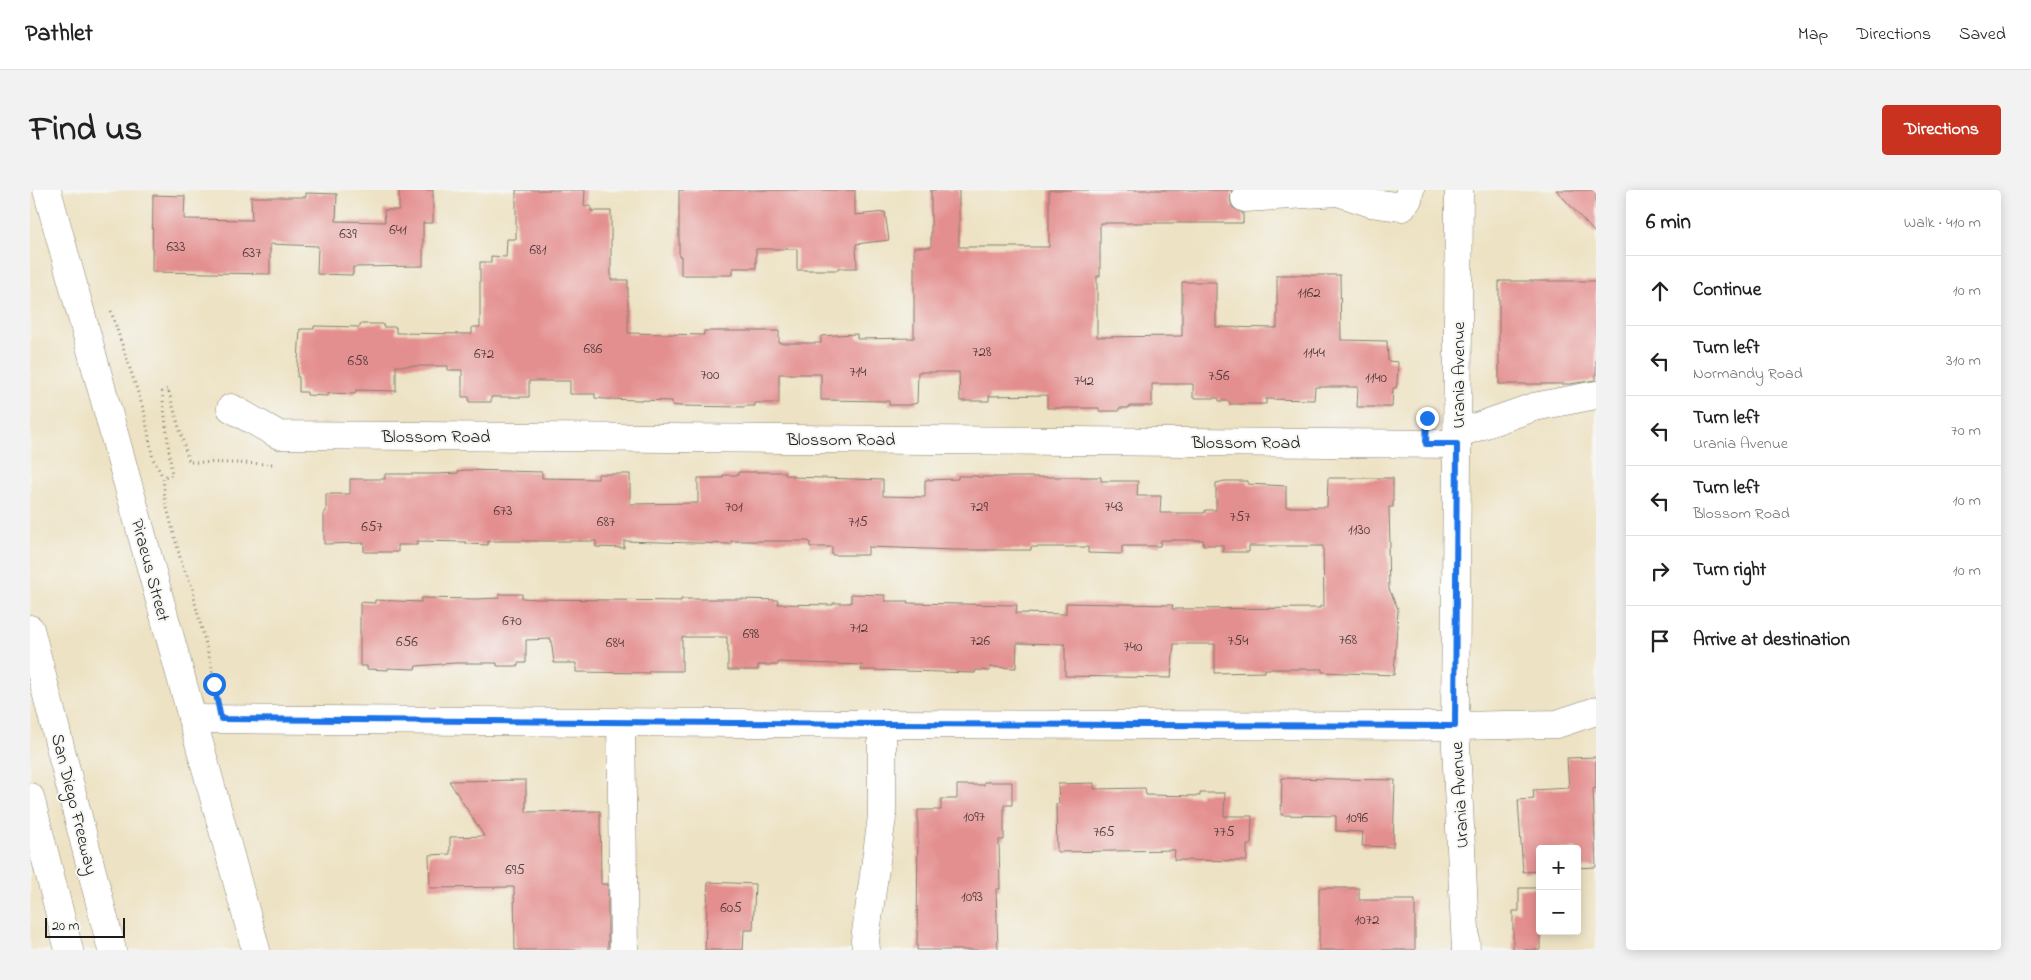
<!DOCTYPE html>
<html lang="en">
<head>
<meta charset="utf-8">
<style>
	body { margin:0; font-family:"Indie Flower",sans-serif; background:#f2f2f2; color:#222 }
	.controls { position:absolute; right:15px; bottom:15px; display:grid; overflow:hidden; border-radius:5px; box-shadow:0 2px 12px #0003 }
	.controls button { width:45px; height:45px; display:grid; place-items:center; padding:0; border:0; border-bottom:1px solid #e0e0e0; background:#fff; color:#222; font:25px sans-serif }
	.scale { position:absolute; left:15px; bottom:12px; width:80px; box-sizing:border-box; padding-left:5px; border:2px solid #1c1c1c; border-top:0; font-size:14px; line-height:18px; white-space:nowrap; color:#1c1c1c; -webkit-text-stroke:4px #f6f6f2; paint-order:stroke }
	.stop { position:absolute; width:15px; height:15px; margin:-11px; border:4px solid #1a73e8; border-radius:50%; background:#fff }
	.stop.end { background:#1a73e8; border-color:#fff; box-shadow:0 1px 5px #0008 }
	.list { margin:0; padding:0; list-style:none }
	h2 { display:flex; justify-content:space-between; align-items:center; height:65px; margin:0; padding:0 20px; font-size:21px }
	h2 small { font-size:16px; font-weight:400; color:#767676 }
	.list li { display:grid; grid-template-columns:32px 1fr auto; gap:15px; align-items:center; box-sizing:border-box; height:70px; padding:0 20px; border-top:1px solid #e0e0e0 }
	.list b { display:block; font-size:19px; white-space:nowrap }
	.list p { margin:0; font-size:16px; white-space:nowrap; color:#767676 }
	.list em { font-size:16px; font-style:normal; color:#767676 }
	.icon { flex:none; width:28px; height:28px; fill:none; stroke:currentColor; stroke-width:2; stroke-linecap:round; stroke-linejoin:round }
	.map { position:relative; flex:none; width:1566px; height:760px; overflow:hidden; border-radius:5px }
	header { display:flex; align-items:center; gap:30px; box-sizing:border-box; height:70px; padding:0 25px; background:#fff; border-bottom:1px solid #e0e0e0 }
	header strong { font-size:24px }
	nav { display:flex; gap:28px; margin-inline-start:auto; font-size:18px }
	.intro { display:flex; align-items:center; justify-content:space-between; box-sizing:border-box; height:120px; padding:0 30px }
	h1 { margin:0; font-size:35px }
	.button { padding:12px 22px; border-radius:5px; background:#c8321e; color:#fff; font-size:18px; font-weight:700 }
	main { display:flex; gap:30px; padding:0 30px }
	aside { flex:1; background:#fff; border-radius:5px; box-shadow:0 2px 12px #0003 }
	.map>svg:first-child { display:block }
	.building { fill:#e48f8f }
	.lines { fill:none; stroke-linecap:round; stroke-linejoin:round }
	.minor-casing { stroke:#847f70; stroke-width:29 }
	.major-casing { stroke:#847f70; stroke-width:29 }
	.highway-casing { stroke:#847f70; stroke-width:29 }
	.path { stroke:#847f70; stroke-width:3; stroke-dasharray:1 4; stroke-linecap:butt }
	.minor { stroke:#fff; stroke-width:28 }
	.major { stroke:#fff; stroke-width:28 }
	.highway { stroke:#fff; stroke-width:28 }
	.route { stroke:#1a73e8; stroke-width:6 }
	.labels { text-anchor:middle; stroke-width:4; stroke-linejoin:round; paint-order:stroke }
	.number-label { font-size:15px; fill:#4e3939 }
	.street-label { font-size:18px; fill:#1c1c1c; stroke:#f6f6f2 }
</style>
</head>
<body>
<header>
<strong>Pathlet</strong>
<nav><a>Map</a><a>Directions</a><a>Saved</a></nav>
</header>
<div class="intro"><h1>Find us</h1><a class="button">Directions</a></div>
<main>
<div class="map">
<svg width="1566" height="760" viewBox="0 0 1566 760">
	<rect width="100%" height="100%" fill="#f6f6f2"/>
	<filter id="ink" filterUnits="userSpaceOnUse"><feTurbulence type="fractalNoise" baseFrequency=".02" numOctaves="2"/><feDisplacementMap in="SourceGraphic" scale="10" xChannelSelector="R" yChannelSelector="G"/><feConvolveMatrix kernelMatrix="1 2 1 2 8 2 1 2 1" color-interpolation-filters="sRGB"/></filter>
	<filter id="wash" filterUnits="userSpaceOnUse"><feTurbulence type="fractalNoise" baseFrequency=".0096" numOctaves="4" result="noise"/><feDisplacementMap in="SourceGraphic" scale="20" xChannelSelector="R" yChannelSelector="G"/><feGaussianBlur stdDeviation="1.12" result="paint"/><feColorMatrix in="noise" values="0 0 0 0 0 0 0 0 0 0 0 0 0 0 0 0 0 1.4 0 .05"/><feComposite in="paint" operator="in"/></filter>
	<g filter="url(#wash)">
		<rect width="100%" height="100%" fill="#ede2c3"/>
		<g id="blocks">
			<g class="building">
				<polygon points="369,0 403,0 403,33 393,33 393,76 323,77 323,85 287,84 288,56 240,54 240,84 122,82 123,5 155,6 154,29 222,30 221,7 276,7 276,3 307,4 306,31 355,32 354,20 369,20"/>
				<polygon points="486,0 555,0 554,16 561,16 561,21 581,21 581,90 598,90 598,143 674,145 674,141 749,141 749,153 791,153 791,146 805,145 827,144 827,149 884,148 884,57 901,57 901,0 929,0 929,57 1019,57 1019,0 1202,0 1200,9 1202,17 1213,23 1213,33 1070,33 1070,86 1067,86 1067,147 1152,146 1152,92 1186,92 1186,137 1247,138 1247,85 1310,85 1311,150 1357,151 1358,171 1368,172 1367,194 1366,198 1363,198 1362,217 1327,217 1328,197 1285,197 1284,210 1236,209 1236,214 1199,214 1199,211 1189,211 1189,208 1163,208 1163,194 1122,194 1122,216 1099,216 1099,218 1089,218 1089,221 1069,221 1069,218 1017,218 1017,205 959,206 959,211 930,211 929,182 888,182 887,213 879,215 859,215 859,211 791,210 791,184 749,184 749,213 725,213 725,216 715,216 715,217 649,216 642,215 642,211 575,209 565,208 565,204 540,204 540,191 499,191 499,207 461,207 461,212 439,212 439,207 432,207 432,180 418,180 418,176 366,176 366,201 326,200 325,204 298,203 298,206 277,205 277,202 269,202 269,187 267,187 270,139 284,139 284,136 330,137 330,134 353,134 353,137 366,137 366,143 442,144 442,137 450,137 450,72 461,72 461,66 476,67 477,49 486,49"/>
				<polygon points="649,0 825,0 825,25 855,22 859,50 826,54 827,78 808,78 808,80 767,80 767,59 726,59 726,78 703,78 703,85 651,85 651,66 649,66"/>
				<polygon points="1526,0 1566,0 1566,44"/>
				<polygon points="1469,91 1566,91 1566,190 1540,194 1469,194"/>
				<polygon points="436,280 512,282 512,288 568,289 568,284 600,284 600,314 668,313 668,288 693,288 693,285 708,285 708,282 755,282 755,285 763,285 763,287 853,290 853,306 895,307 895,290 928,289 928,286 948,286 948,287 1071,287 1071,291 1108,291 1107,306 1131,306 1130,323 1175,323 1175,320 1186,320 1186,293 1195,291 1218,291 1218,294 1256,296 1256,317 1297,317 1298,288 1363,288 1363,317 1359,317 1360,358 1358,358 1359,399 1368,419 1364,485 1292,482 1292,479 1235,479 1235,482 1185,483 1185,454 1144,454 1141,488 1035,486 1035,454 987,453 986,478 960,477 960,481 946,480 945,483 841,480 831,480 832,475 748,472 748,475 728,475 728,480 698,480 698,455 697,455 697,447 652,447 652,481 619,481 619,483 546,482 546,473 524,473 521,449 496,450 496,473 488,473 488,476 467,476 467,473 425,473 386,476 385,479 358,478 358,480 337,479 337,476 330,476 330,412 345,413 345,410 391,412 391,408 446,409 469,408 469,404 492,404 492,408 508,409 651,411 651,409 710,409 748,410 748,414 803,415 803,413 821,413 821,404 855,405 855,411 878,411 877,413 987,415 986,423 1036,424 1036,413 1143,415 1142,419 1290,418 1290,416 1294,416 1293,356 1219,356 1219,362 1193,362 1193,355 1173,355 1173,350 1131,350 1130,356 1092,356 1092,364 1058,363 1058,357 1001,357 1001,360 926,360 838,357 838,365 802,365 802,357 780,357 780,352 778,351 701,351 701,354 594,351 594,358 566,357 566,351 458,351 458,355 436,354 436,352 387,351 387,355 368,355 368,362 334,362 334,353 294,354 294,322 296,322 296,304 320,304 320,289 355,289 355,284 406,284 428,283 428,281"/>
				<polygon points="1566,567 1566,598 1563,599 1566,677 1547,678 1547,659 1510,659 1510,681 1493,682 1488,610 1504,609 1503,600 1539,598 1537,568"/>
				<polygon points="1252,588 1365,590 1363,657 1332,656 1333,642 1306,641 1306,626 1251,625"/>
				<polygon points="496,590 496,622 570,621 571,694 578,694 578,760 485,760 484,697 400,698 399,665 420,664 420,647 454,646 419,591"/>
				<polygon points="954,592 982,592 982,615 974,615 974,650 969,650 970,699 966,699 968,760 887,760 888,620 911,620 911,609 927,609 927,595 954,595"/>
				<polygon points="1064,593 1064,599 1115,598 1116,605 1170,606 1170,603 1195,603 1194,626 1222,626 1221,655 1217,655 1217,671 1144,670 1145,660 1027,662 1026,614 1029,614 1028,594"/>
				<polygon points="678,692 725,694 723,740 714,740 713,760 675,760"/>
				<polygon points="1289,698 1329,698 1329,710 1385,710 1385,760 1289,760"/>
				<polygon points="1489,698 1510,698 1510,760 1483,760 1483,721 1489,721"/>
			</g>
		</g>
	</g>
	<g filter="url(#ink)">
		<use href="#blocks" fill-opacity="0" stroke="#847f70" stroke-width="1"/>
		<g class="lines">
			<defs>
				<g id="minor">
					<polyline points="1429,0 1425,536 1436,760"/>
					<polyline points="1215,8 1308,2 1341,13 1372,17 1378,9 1380,0"/>
					<polyline points="201,218 249,245 1427,254"/>
					<polyline points="1427,244 1504,217 1566,205"/>
					<polyline points="162,529 852,534 1425,536 1527,534 1566,521"/>
					<polyline points="591,531 594,760"/>
					<polyline points="836,760 835,750 852,627 852,534"/>
				</g>
				<polyline id="major" points="17,0 226,760"/>
				<g id="highway">
					<polyline points="0,439 82,760"/>
					<polyline points="0,607 39,760"/>
				</g>
			</defs>
			<use href="#minor" class="minor-casing"/>
			<use href="#major" class="major-casing"/>
			<use href="#highway" class="highway-casing"/>
			<g class="path">
				<polyline points="81,121 114,221 123,269 133,287"/>
				<polyline points="186,502 181,474 165,413 163,398 152,375 135,310 133,287 142,285 132,202 138,199 159,272 246,274"/>
			</g>
			<use href="#minor" class="minor"/>
			<use href="#major" class="major"/>
			<use href="#highway" class="highway"/>
		</g>
	</g>
	<g class="lines" filter="url(#ink)">
		<polyline class="route" points="184,494 191,529 852,534 1425,536 1427,254 1396,254 1397,228"/>
	</g>
	<g class="labels">
		<g class="number-label">
			<text x="368" y="44">641</text>
			<text x="318" y="48">639</text>
			<text x="146" y="61">633</text>
			<text x="508" y="64">681</text>
			<text x="222" y="67">637</text>
			<text x="1279" y="107">1162</text>
			<text x="563" y="163">686</text>
			<text x="952" y="166">728</text>
			<text x="1284" y="167">1144</text>
			<text x="454" y="168">672</text>
			<text x="328" y="175">658</text>
			<text x="828" y="186">714</text>
			<text x="680" y="189">700</text>
			<text x="1189" y="190">756</text>
			<text x="1346" y="192">1140</text>
			<text x="1054" y="195">742</text>
			<text x="704" y="321">701</text>
			<text x="949" y="321">729</text>
			<text x="1084" y="321">743</text>
			<text x="473" y="325">673</text>
			<text x="1210" y="331">757</text>
			<text x="576" y="336">687</text>
			<text x="828" y="336">715</text>
			<text x="342" y="341">657</text>
			<text x="1329" y="344">1130</text>
			<text x="482" y="435">670</text>
			<text x="829" y="442">712</text>
			<text x="721" y="448">698</text>
			<text x="1318" y="454">768</text>
			<text x="950" y="455">726</text>
			<text x="1208" y="455">754</text>
			<text x="377" y="456">656</text>
			<text x="585" y="457">684</text>
			<text x="1103" y="461">740</text>
			<text x="944" y="631">1097</text>
			<text x="1327" y="632">1096</text>
			<text x="1074" y="646">765</text>
			<text x="1194" y="646">775</text>
			<text x="485" y="684">695</text>
			<text x="942" y="711">1093</text>
			<text x="701" y="722">605</text>
			<text x="1337" y="734">1072</text>
		</g>
		<g class="street-label">
			<text transform="translate(1428 185) rotate(-90)" y="6">Urania Avenue</text>
			<text x="406" y="252">Blossom Road</text>
			<text x="811" y="255">Blossom Road</text>
			<text x="1216" y="258">Blossom Road</text>
			<text transform="translate(121 380) rotate(75)" y="6">Piraeus Street</text>
			<text transform="translate(1429 605) rotate(-93)" y="6">Urania Avenue</text>
			<text transform="translate(45 614) rotate(76)" y="6">San Diego Freeway</text>
		</g>
	</g>
</svg>
<div class="controls">
<button>+</button>
<button>−</button>
</div>
<div class="scale">20 m</div>
<div class="stop" style="left:184px;top:494px"></div>
<div class="stop end" style="left:1397px;top:228px"></div>
</div>
<aside>
<h2>6 min<small>Walk · 410 m</small></h2>
<ul class="list">
<li><svg class="icon" aria-label="ahead" viewBox="0 0 24 24"><path d="M12 20V5M6 11l6-6 6 6"/></svg><div><b>Continue</b></div><em>10 m</em></li>
<li><svg class="icon" aria-label="left" viewBox="0 0 24 24"><path d="M17 20v-9H6M10 6l-5 5 5 5"/></svg><div><b>Turn left</b><p>Normandy Road</p></div><em>310 m</em></li>
<li><svg class="icon" aria-label="left" viewBox="0 0 24 24"><path d="M17 20v-9H6M10 6l-5 5 5 5"/></svg><div><b>Turn left</b><p>Urania Avenue</p></div><em>70 m</em></li>
<li><svg class="icon" aria-label="left" viewBox="0 0 24 24"><path d="M17 20v-9H6M10 6l-5 5 5 5"/></svg><div><b>Turn left</b><p>Blossom Road</p></div><em>10 m</em></li>
<li><svg class="icon" aria-label="right" viewBox="0 0 24 24"><path d="M7 20v-9h11M14 6l5 5-5 5"/></svg><div><b>Turn right</b></div><em>10 m</em></li>
<li><svg class="icon" aria-label="arrive" viewBox="0 0 24 24"><path d="M6 21V4h12l-3 4 3 4H6"/></svg><div><b>Arrive at destination</b></div></li>
</ul>
</aside>
</main>
</body>
</html>
